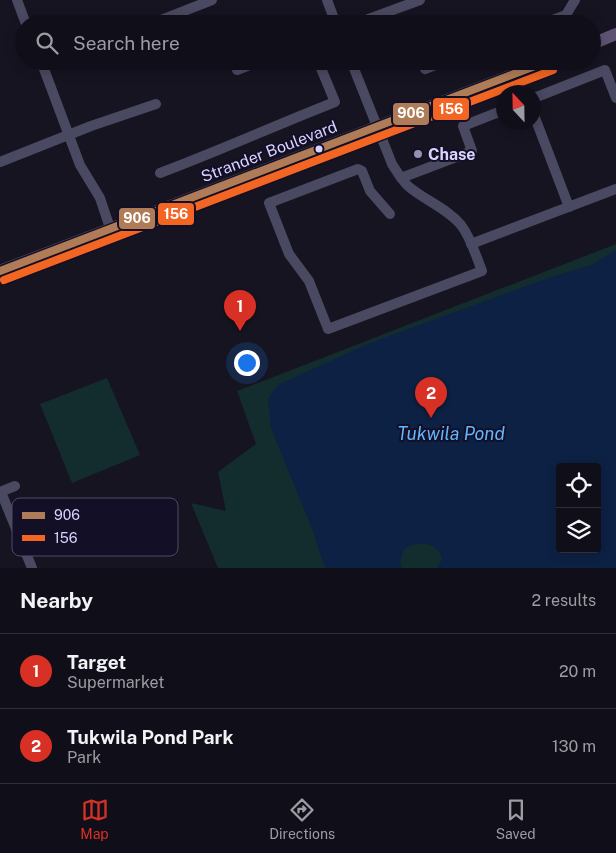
<!DOCTYPE html>
<html lang="en">
<head>
<meta charset="utf-8">
<style>
	body { margin:0; font-family:"Public Sans",sans-serif; background:#191822; color:#f1f3f6 }
	.controls { position:absolute; right:15px; bottom:15px; display:grid; overflow:hidden; border-radius:5px; box-shadow:0 2px 12px #0003 }
	.controls button { width:45px; height:45px; display:grid; place-items:center; padding:0; border:0; border-bottom:1px solid #302f38; background:#100f19; color:#f1f3f6; font:25px sans-serif }
	.compass { position:absolute; left:496px; top:85px; width:45px; height:45px; border-radius:50%; background:#100f19; box-shadow:0 2px 12px #0003; rotate:338deg }
	.you { position:absolute; left:246px; top:362px; width:18px; height:18px; margin:-12px; border:4px solid #fff; border-radius:50%; background:#1a73e8; box-shadow:0 0 0 8px #1a73e833 }
	.badge { display:grid; place-items:center; width:32px; height:32px; border-radius:50%; background:#d93025; color:#fff; font-size:16px; font-weight:700 }
	.pin { position:absolute; translate:-50% -41px; filter:drop-shadow(0 1px 2px #0008) }
	.pin::after { content:''; position:absolute; top:26px; width:18px; height:15px; background:inherit; clip-path:polygon(0 0,100% 0,50% 100%) }
	.list { margin:0; padding:0; list-style:none }
	h2 { display:flex; justify-content:space-between; align-items:center; height:65px; margin:0; padding:0 20px; font-size:21px }
	h2 small { font-size:16px; font-weight:400; color:#9c9ca2 }
	.list li { display:grid; grid-template-columns:32px 1fr auto; gap:15px; align-items:center; box-sizing:border-box; height:75px; padding:0 20px; border-top:1px solid #302f38 }
	.list b { display:block; font-size:19px; white-space:nowrap }
	.list p { margin:0; font-size:16px; white-space:nowrap; color:#9c9ca2 }
	.list em { font-size:16px; font-style:normal; color:#9c9ca2 }
	.icon { flex:none; width:28px; height:28px; fill:none; stroke:currentColor; stroke-width:2; stroke-linecap:round; stroke-linejoin:round }
	.map { position:relative; flex:none; width:616px; height:568px; overflow:hidden }
	.search { position:absolute; background:#100f19; box-shadow:0 2px 12px #0003; left:15px; right:15px; top:15px; height:55px; display:flex; align-items:center; gap:12px; box-sizing:border-box; padding:0 18px; border-radius:28px; color:#9c9ca2; font-size:19px }
	.sheet { height:215px; background:#100f19 }
	nav { display:flex; justify-content:space-around; align-items:center; box-sizing:border-box; height:70px; border-top:1px solid #302f38; background:#100f19; font-size:14px; color:#9c9ca2 }
	nav a { display:grid; justify-items:center; gap:2px }
	nav .on { color:#d93025 }
	.map>svg:first-child { display:block }
	.green { fill:#132c2d; fill-rule:evenodd }
	.water { fill:#0d2144; fill-rule:evenodd }
	.lines { fill:none; stroke-linecap:round; stroke-linejoin:round }
	.minor { stroke:#4a4962; stroke-width:10 }
	.major { stroke:#5e5373; stroke-width:12 }
	.bus-1-casing { stroke:#130f26; stroke-width:11 }
	.bus-2-casing { stroke:#130f26; stroke-width:11 }
	.bus-1 { stroke:#b07c57; stroke-width:8 }
	.bus-2 { stroke:#f26522; stroke-width:8 }
	.bus-dot { fill:#d9d4ff; stroke:#130f26; stroke-width:2 }
	.poi-dot { fill:#9591b1; stroke:#130f26; stroke-width:2 }
	.labels { text-anchor:middle; stroke-width:4; stroke-linejoin:round; paint-order:stroke }
	.street-label { font-size:16px; fill:#d9d4ff; stroke:#130f26 }
	.poi-label { font-size:16px; font-weight:bold; fill:#d9d4ff; stroke:#130f26; text-anchor:start }
	.water-label { font-size:18px; font-style:italic; fill:#62b6ff; stroke:#130f26 }
	.key { fill:#130f26; stroke:#4e4a67; stroke-width:1 }
	.key-label { font-size:14px; fill:#d9d4ff }
	.line-badge { stroke:#130f26; stroke-width:2 }
	.badge-label { font-size:14px; text-anchor:middle; font-weight:bold; fill:#fff }
</style>
</head>
<body>
<div class="map">
<svg width="616" height="568" viewBox="0 0 616 568">
	<rect width="100%" height="100%" fill="#161421"/>
	<g class="green">
		<path d="M616 244V568H218L191 503 226 511 218 472 256 444 237 391ZM560 467H597V549H560Z"/>
		<polygon points="107,378 140,455 72,483 40,404"/>
	</g>
	<path class="water" d="M616 250V568H437L442 560C440 541 414 539 403 551L400 563 402 568H327L323 563 313 531 271 428 268 400 275 388 282 383 370 343 554 276 592 265ZM560 467H597V549H560Z"/>
	<g class="lines">
		<g class="minor">
			<polyline points="17,0 26,24"/>
			<polyline points="327,0 336,24"/>
			<polyline points="151,24 212,0"/>
			<polyline points="355,24 420,0"/>
			<polyline points="425,24 434,20"/>
			<polyline points="542,24 566,15 575,0"/>
			<polyline points="41,61 80,165 100,198 110,228"/>
			<path d="M351 61 392 164C397 172 401 179 408 186 424 200 447 208 461 225 471 238 476 256 482 271L328 329 309 281 289 254 269 203 358 169 362 171 370 191 390 214"/>
			<polyline points="43,66 56,61"/>
			<polyline points="424,67 425,69 445,61"/>
			<polyline points="237,70 260,61"/>
			<polyline points="534,98 605,70 616,98"/>
			<polyline points="534,115 569,207"/>
			<polyline points="0,162 91,126 156,104"/>
			<path d="M160 173C219 151 276 125 335 102L318 61"/>
			<polyline points="401,178 472,151 463,126 504,110"/>
			<polyline points="471,244 616,189"/>
			<polyline points="0,492 15,486"/>
			<polyline points="1,492 32,568"/>
		</g>
		<g class="major">
			<polyline points="592,44 616,34"/>
			<polyline points="0,271 549,61"/>
		</g>
		<defs>
			<polyline id="bus-1" points="0,271 548,61"/>
			<polyline id="bus-2" points="4,280 553,70"/>
		</defs>
		<use href="#bus-1" class="bus-1-casing"/>
		<use href="#bus-2" class="bus-2-casing"/>
		<use href="#bus-1" class="bus-1"/>
		<use href="#bus-2" class="bus-2"/>
	</g>
	<circle class="bus-dot" cx="319" cy="149" r="4.5"/>
	<circle class="poi-dot" cx="418" cy="154" r="5"/>
	<g class="labels">
		<g class="street-label">
			<text transform="translate(269 151) rotate(-21)" y="6">Strander Boulevard</text>
		</g>
		<g class="poi-label">
			<text x="428" y="160">Chase</text>
		</g>
		<g class="water-label">
			<text x="451" y="440">Tukwila Pond</text>
		</g>
	</g>
	<rect x="12" y="498" width="166" height="58" rx="8" class="key"/>
	<rect x="22" y="512" width="23" height="7" fill="#b07c57"/>
	<rect x="22" y="535" width="23" height="6" fill="#f26522"/>
	<g class="key-label">
		<text x="54" y="520">906</text>
		<text x="54" y="543">156</text>
	</g>
	<g class="line-badge">
		<rect x="432" y="97" width="38" height="24" rx="5" fill="#f26522"/>
		<rect x="392" y="102" width="38" height="24" rx="5" fill="#b07c57"/>
		<rect x="157" y="202" width="38" height="24" rx="5" fill="#f26522"/>
		<rect x="118" y="207" width="38" height="23" rx="5" fill="#b07c57"/>
	</g>
	<g class="badge-label">
		<text x="451" y="114">156</text>
		<text x="411" y="118">906</text>
		<text x="176" y="219">156</text>
		<text x="137" y="223">906</text>
	</g>
</svg>
<div class="controls">
<button><svg class="icon" aria-label="locate" viewBox="0 0 24 24"><circle cx="12" cy="12" r="6"/><path d="M12 2v4M12 18v4M2 12h4M18 12h4"/></svg></button>
<button><svg class="icon" aria-label="layers" viewBox="0 0 24 24"><path d="M12 4l9 5-9 5-9-5zM3 14l9 5 9-5"/></svg></button>
</div>
<svg class="compass" viewBox="-18 -18 36 36"><path d="M0-13l5 13h-10z" fill="#e53935"/><path d="M0 13l5-13h-10z" fill="#9c9ca2"/></svg>
<div class="you"></div>
<div class="pin badge" style="left:240px;top:331px">1</div>
<div class="pin badge" style="left:431px;top:418px">2</div>
<div class="search"><svg class="icon" aria-label="search" viewBox="0 0 24 24"><circle cx="10" cy="10" r="6"/><path d="M15 15l6 6"/></svg>Search here</div>
</div>
<section class="sheet">
<h2>Nearby<small>2 results</small></h2>
<ul class="list">
<li><span class="badge">1</span><div><b>Target</b><p>Supermarket</p></div><em>20 m</em></li>
<li><span class="badge">2</span><div><b>Tukwila Pond Park</b><p>Park</p></div><em>130 m</em></li>
</ul>
</section>
<nav>
<a class="on"><svg class="icon" aria-label="map" viewBox="0 0 24 24"><path d="M3 6l6-2 6 2 6-2v14l-6 2-6-2-6 2zM9 4v14M15 6v14"/></svg>Map</a>
<a><svg class="icon" aria-label="directions" viewBox="0 0 24 24"><path d="M12 3l9 9-9 9-9-9zM9 14v-3h6M13 9l2 2-2 2"/></svg>Directions</a>
<a><svg class="icon" aria-label="saved" viewBox="0 0 24 24"><path d="M7 4h10v16l-5-4-5 4z"/></svg>Saved</a>
</nav>
</body>
</html>
